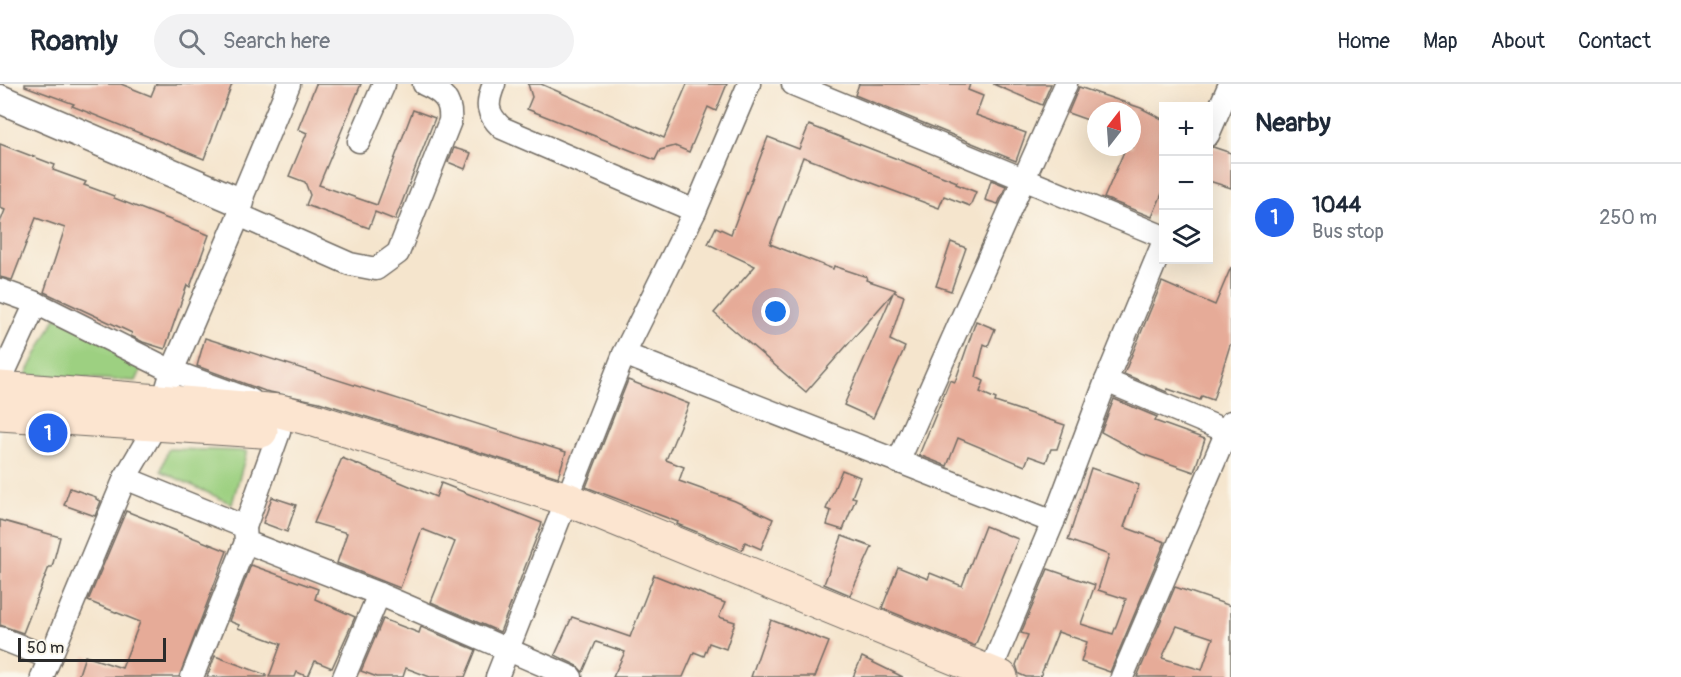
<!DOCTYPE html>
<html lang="en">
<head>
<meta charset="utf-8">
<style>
	body { margin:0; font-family:Pangolin,sans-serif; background:#f2f2f3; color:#1f2937 }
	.controls { position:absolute; right:18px; top:18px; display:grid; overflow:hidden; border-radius:0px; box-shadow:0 6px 24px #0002 }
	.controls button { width:54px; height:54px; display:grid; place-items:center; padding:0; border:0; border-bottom:2px solid #e0e1e3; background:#fff; color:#1f2937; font:30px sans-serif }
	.compass { position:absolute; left:1087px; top:18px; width:54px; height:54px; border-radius:50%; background:#fff; box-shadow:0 6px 24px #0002; rotate:17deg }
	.scale { position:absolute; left:18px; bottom:15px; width:148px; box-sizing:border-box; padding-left:6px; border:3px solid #2b2b2b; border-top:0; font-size:16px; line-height:21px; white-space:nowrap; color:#2b2b2b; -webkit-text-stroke:4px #fbf7ec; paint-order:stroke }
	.you { position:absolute; left:776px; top:228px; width:21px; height:21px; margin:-15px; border:4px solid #fff; border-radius:50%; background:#1a73e8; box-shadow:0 0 0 9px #1a73e833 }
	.badge { display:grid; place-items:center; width:39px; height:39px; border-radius:50%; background:#2563eb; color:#fff; font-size:20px; font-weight:700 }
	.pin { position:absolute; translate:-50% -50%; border:3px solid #fff; box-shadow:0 2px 6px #0006 }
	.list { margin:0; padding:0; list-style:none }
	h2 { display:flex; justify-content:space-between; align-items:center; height:78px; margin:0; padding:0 24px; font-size:26px }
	h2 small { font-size:20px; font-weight:400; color:#747a83 }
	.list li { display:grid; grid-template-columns:39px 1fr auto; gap:18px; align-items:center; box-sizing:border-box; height:108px; padding:0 24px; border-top:2px solid #e0e1e3 }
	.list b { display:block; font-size:22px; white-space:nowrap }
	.list p { margin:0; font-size:20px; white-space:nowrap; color:#747a83 }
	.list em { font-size:20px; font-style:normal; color:#747a83 }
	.icon { flex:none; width:33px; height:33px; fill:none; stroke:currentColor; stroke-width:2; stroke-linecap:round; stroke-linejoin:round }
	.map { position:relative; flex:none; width:1231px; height:593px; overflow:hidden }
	header { display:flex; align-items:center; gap:36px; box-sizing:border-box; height:84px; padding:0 30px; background:#fff; border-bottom:2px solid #e0e1e3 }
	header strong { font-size:28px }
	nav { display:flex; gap:33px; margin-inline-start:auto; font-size:21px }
	.search { width:420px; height:54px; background:#f2f2f3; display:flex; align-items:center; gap:15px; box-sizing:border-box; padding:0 21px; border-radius:33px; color:#747a83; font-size:22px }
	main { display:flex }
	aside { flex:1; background:#fff }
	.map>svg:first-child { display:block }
	.green { fill:#9dd081; stroke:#647e56; stroke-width:1.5 }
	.building { fill:#e6ab98; fill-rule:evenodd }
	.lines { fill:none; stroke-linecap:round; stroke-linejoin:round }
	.minor-casing { stroke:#726c64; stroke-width:25 }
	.tertiary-casing { stroke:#726c64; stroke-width:31 }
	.secondary-casing { stroke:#726c64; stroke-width:35 }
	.minor { stroke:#fff; stroke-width:22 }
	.tertiary { stroke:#fff; stroke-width:28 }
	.secondary { stroke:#fce5d0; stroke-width:33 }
</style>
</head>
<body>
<header>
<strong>Roamly</strong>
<div class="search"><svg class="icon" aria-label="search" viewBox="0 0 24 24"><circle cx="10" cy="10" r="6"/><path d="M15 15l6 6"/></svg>Search here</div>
<nav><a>Home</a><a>Map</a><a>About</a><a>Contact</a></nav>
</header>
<main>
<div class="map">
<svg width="1231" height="593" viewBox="0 0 1231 593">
	<rect width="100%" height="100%" fill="#fbf7ec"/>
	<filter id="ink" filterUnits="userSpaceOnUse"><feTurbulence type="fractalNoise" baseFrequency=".0167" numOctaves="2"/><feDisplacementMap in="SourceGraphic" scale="12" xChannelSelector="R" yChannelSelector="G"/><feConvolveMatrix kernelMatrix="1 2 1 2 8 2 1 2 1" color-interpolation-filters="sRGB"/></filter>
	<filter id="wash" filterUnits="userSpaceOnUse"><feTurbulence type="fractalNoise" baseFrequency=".008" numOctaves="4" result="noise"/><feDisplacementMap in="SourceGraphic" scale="24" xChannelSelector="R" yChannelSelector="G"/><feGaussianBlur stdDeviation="1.35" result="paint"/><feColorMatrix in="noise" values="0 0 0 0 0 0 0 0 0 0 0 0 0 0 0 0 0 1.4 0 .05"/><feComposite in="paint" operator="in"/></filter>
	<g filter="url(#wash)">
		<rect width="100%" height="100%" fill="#f5e5cd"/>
		<g class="green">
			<polygon points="56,233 147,273 136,297 26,291"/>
			<polygon points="168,365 247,367 232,420 161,387"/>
		</g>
		<g id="blocks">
			<g class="building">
				<polygon points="25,0 121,0 151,12 156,0 232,0 204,75 72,22 74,20 25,2"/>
				<polygon points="316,0 361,0 319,101 377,121 413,26 435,34 395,136 375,128 369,144 306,121 310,111 305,98 289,92 307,49 298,45"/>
				<polygon points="528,0 541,0 664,54 687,0 727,0 716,27 708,23 689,68 675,62 660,66 655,76 527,25 532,13"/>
				<polygon points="859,0 970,0 968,6 983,12 976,31 1026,49 1016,77 855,11"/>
				<polygon points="993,0 1051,0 1042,21"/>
				<polygon points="1079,3 1141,24 1164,36 1164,105 1152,133 1104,114 1126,63 1132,63 1132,27 1096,27 1096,39 1068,29"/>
				<polygon points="809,41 957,98 956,100 976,108 970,122 944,112 939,124 803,73 770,160 833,185 834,182 867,193 866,196 896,206 894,208 904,212 890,256 905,263 873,334 844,321 893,209 806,308 714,229 755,182 708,160 716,143 731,150 768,53 799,65"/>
				<polygon points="0,60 55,81 53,86 86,98 84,101 114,112 114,114 209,151 190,203 187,201 165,265 143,258 131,252 132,249 44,208 65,144 36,134 12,196 0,193 0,139 5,126 0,124"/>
				<polygon points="1213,63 1231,69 1231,104 1209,97 1209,64"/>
				<polygon points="454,64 471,69 465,85 448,78"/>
				<polygon points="991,96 1006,102 998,120 985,116"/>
				<polygon points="951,158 966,164 951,207 936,202"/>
				<polygon points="1231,183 1231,258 1213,316 1202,312 1200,316 1168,305 1167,308 1124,290 1162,198 1215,221"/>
				<polygon points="976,237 995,245 988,262 984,260 976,293 984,297 980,308 996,315 995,318 1065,341 1057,365 1051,365 1046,378 1029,372 1025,382 958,354 947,382 919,371 950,296 955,298"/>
				<polygon points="205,254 566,368 558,393 319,318 265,307 197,282"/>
				<polygon points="628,296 689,320 666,376 684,383 679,397 735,417 773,435 761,465 745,458 742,466 677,440 678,438 586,403"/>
				<polygon points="1114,315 1157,333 1155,337 1205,355 1194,388 1142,370 1101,348"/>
				<polygon points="342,374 436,413 441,399 542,439 500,548 431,518 455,458 422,445 400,504 337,479 347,449 314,439"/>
				<polygon points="1091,384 1139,401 1124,443 1165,458 1110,588 1081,578 1087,558 1058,548 1040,593 1026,593 1019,590 1016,581 1028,551 1021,549 1048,485 1095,501 1081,540 1113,550 1126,515 1098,506 1109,471 1068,456"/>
				<polygon points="842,386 860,393 852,413 856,414 843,446 827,441 831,427 826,425"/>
				<polygon points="70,404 96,413 96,415 101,417 95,432 64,421"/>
				<polygon points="272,413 296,421 287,448 263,439"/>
				<polygon points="126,427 227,467 179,593 78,593 85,572 122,584 140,538 88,517"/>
				<polygon points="0,436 60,453 52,483 49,483 23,549 0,541"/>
				<polygon points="985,442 1018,455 975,562 882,524 898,483 928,495 930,489 962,502"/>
				<polygon points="842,452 872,463 850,511 824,500"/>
				<polygon points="251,481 318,505 315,515 355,533 332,584 315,577 308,593 297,588 295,593 269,593 281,560 238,544 239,541 229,537"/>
				<polygon points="654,491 725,519 719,533 735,538 726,565 709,559 704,572 694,568 683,593 613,593 625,568 596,558 583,588 576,581 555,571 572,533 630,553"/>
				<path d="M1175 503 1231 522V593H1137ZM1177 542 1213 554 1202 586 1162 574Z"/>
				<polygon points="383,535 419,549 421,543 476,566 465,593 430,593 406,584 403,593 377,593 361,587"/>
				<polygon points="771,536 829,558 815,593 751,593"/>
				<polygon points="215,572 266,591 266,593 207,593"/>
				<polygon points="862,573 903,593 853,593"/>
			</g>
		</g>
	</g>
	<g filter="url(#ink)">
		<use href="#blocks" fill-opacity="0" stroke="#726c64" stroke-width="1.5"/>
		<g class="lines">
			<defs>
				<g id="minor">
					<path d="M494 0C486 20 486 29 502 44L695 127"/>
					<polyline points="793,0 1164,153"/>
					<polyline points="1208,51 1230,0"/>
					<polyline points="359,57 384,0"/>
					<path d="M239 131 350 180 376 185 398 169 450 37C452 16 442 8 424 0"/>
					<polyline points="0,206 36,219 172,287 251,316"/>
					<polyline points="624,270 1053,438"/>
					<polyline points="0,297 36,219"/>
					<polyline points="1106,297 1231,349"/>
					<polyline points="898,378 1066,0"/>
					<polyline points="125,394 245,443 246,458 379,510 571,593"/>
					<polyline points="245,443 279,348"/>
					<polyline points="0,554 50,574 42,593"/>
					<polyline points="50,574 125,394 156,341 172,287 239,131 240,118 289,0"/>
					<polyline points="192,593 246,458"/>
					<polyline points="344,593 379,510"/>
					<polyline points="497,593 624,270 695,127 749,0"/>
					<polyline points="988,593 1053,438 1106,297 1164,157"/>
					<polyline points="1122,593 1231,338"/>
				</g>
				<polyline id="tertiary" points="0,15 240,118"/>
				<g id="secondary">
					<polyline points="0,304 280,327 314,336 567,415 1001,593"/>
					<polyline points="0,330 261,347"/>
				</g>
			</defs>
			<use href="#minor" class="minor-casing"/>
			<use href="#tertiary" class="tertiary-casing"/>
			<use href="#secondary" class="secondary-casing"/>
			<use href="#minor" class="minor"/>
			<use href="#tertiary" class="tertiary"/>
			<use href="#secondary" class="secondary"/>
		</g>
	</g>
</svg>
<div class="controls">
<button>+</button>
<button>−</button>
<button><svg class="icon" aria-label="layers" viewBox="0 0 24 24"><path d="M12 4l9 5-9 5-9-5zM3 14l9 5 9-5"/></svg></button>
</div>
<svg class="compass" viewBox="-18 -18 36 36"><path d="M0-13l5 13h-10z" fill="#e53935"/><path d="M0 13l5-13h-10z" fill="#747a83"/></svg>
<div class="scale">50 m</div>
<div class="you"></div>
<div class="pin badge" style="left:48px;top:349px">1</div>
</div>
<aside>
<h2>Nearby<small></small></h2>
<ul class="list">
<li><span class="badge">1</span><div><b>1044</b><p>Bus stop</p></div><em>250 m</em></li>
</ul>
</aside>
</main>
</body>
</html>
